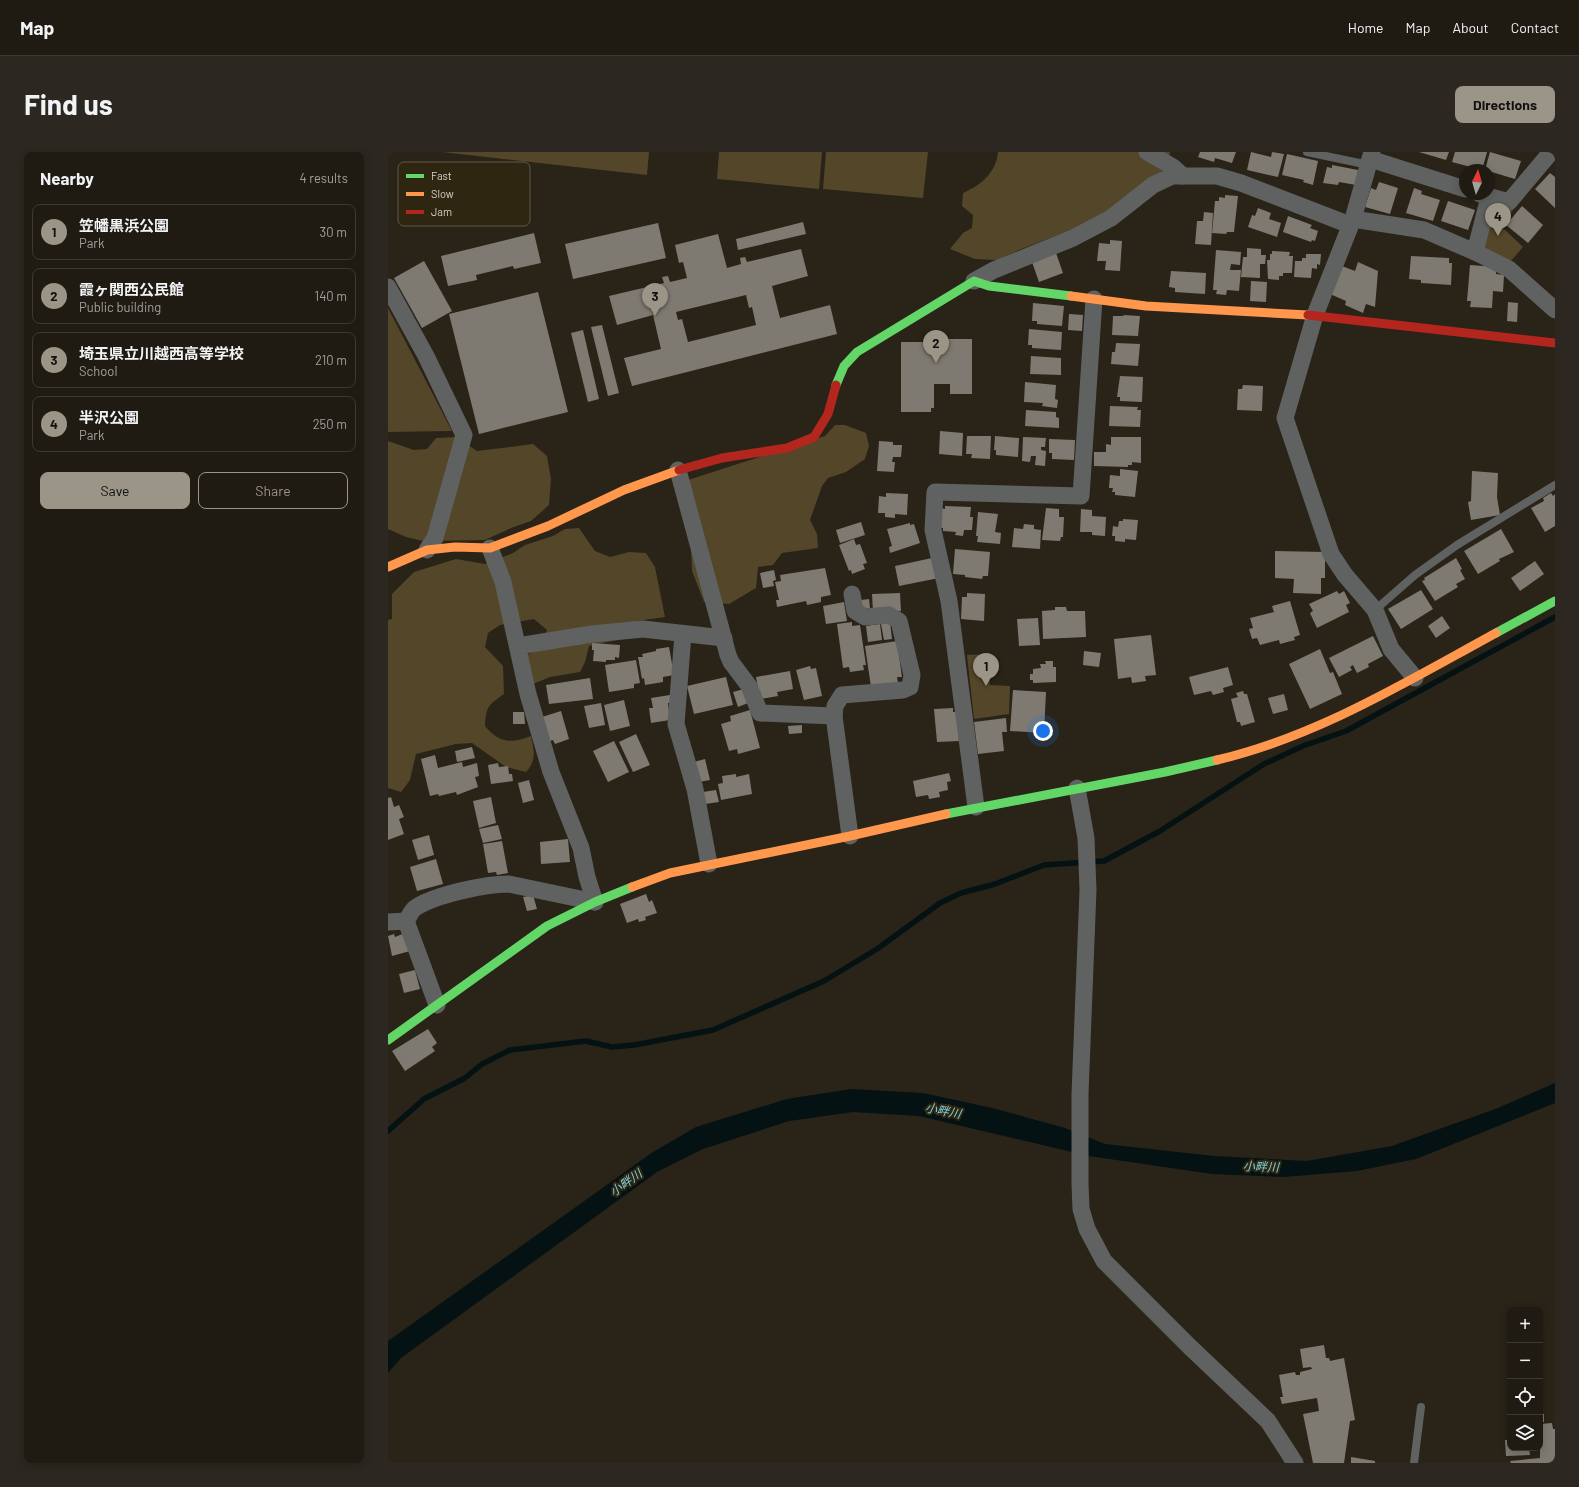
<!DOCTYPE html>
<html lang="en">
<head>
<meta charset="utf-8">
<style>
	body { margin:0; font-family:Barlow,"Noto Sans JP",sans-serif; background:#2c2720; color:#f1f3f6 }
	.controls { position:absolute; right:12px; bottom:12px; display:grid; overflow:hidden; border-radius:8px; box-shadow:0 2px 10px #0003 }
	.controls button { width:36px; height:36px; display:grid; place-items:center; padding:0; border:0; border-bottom:1px solid #3c3832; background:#1f1a12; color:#f1f3f6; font:20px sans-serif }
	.compass { position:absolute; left:1071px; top:12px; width:36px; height:36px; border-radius:50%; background:#1f1a12; box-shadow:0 2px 10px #0003; rotate:5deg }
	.you { position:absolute; left:655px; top:579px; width:14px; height:14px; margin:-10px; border:3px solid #fff; border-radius:50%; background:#1a73e8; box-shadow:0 0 0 6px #1a73e833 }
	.badge { display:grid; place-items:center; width:26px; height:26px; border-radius:50%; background:#9b9588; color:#111; font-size:13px; font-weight:700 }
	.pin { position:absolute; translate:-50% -33px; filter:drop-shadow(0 1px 2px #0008) }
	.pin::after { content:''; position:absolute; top:21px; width:14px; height:12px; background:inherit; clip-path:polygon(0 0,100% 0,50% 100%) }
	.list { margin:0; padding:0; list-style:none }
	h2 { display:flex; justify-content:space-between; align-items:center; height:52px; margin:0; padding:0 16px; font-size:17px }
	h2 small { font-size:13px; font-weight:400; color:#a1a19f }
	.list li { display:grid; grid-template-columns:26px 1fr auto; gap:12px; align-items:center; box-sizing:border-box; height:56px; margin:0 8px 8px; padding:0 8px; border:1px solid #3c3832; border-radius:8px }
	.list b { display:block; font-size:15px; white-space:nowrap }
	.list p { margin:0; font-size:13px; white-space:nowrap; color:#a1a19f }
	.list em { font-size:13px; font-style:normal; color:#a1a19f }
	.actions { display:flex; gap:8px; padding:12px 16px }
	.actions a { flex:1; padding:9px 0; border:1px solid #9b9588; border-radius:8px; text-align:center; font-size:14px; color:#9b9588 }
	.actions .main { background:#9b9588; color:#111 }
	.icon { flex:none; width:22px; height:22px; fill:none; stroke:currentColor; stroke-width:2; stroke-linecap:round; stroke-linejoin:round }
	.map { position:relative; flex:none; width:1167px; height:1311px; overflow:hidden; border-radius:8px }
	header { display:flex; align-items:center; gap:24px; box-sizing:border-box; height:56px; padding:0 20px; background:#1f1a12; border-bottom:1px solid #3c3832 }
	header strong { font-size:19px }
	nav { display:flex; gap:22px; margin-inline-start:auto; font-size:14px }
	.intro { display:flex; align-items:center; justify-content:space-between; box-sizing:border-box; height:96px; padding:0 24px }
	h1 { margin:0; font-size:28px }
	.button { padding:10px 18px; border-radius:8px; background:#9b9588; color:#111; font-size:14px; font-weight:700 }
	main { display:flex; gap:24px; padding:0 24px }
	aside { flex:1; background:#1f1a12; border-radius:8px; box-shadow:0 2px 10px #0003 }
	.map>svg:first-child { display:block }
	.green { fill:#534629 }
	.water { fill:#041214 }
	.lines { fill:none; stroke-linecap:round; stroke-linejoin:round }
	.stream { stroke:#041214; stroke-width:5.5 }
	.building { fill:#7f7a71; fill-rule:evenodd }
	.lane { stroke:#5f6261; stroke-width:8 }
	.street { stroke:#5f6261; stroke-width:17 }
	.fast { stroke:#63d668; stroke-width:9 }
	.slow { stroke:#ff974d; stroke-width:9 }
	.jam { stroke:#b3261e; stroke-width:9 }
	.labels { text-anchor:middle; stroke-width:4; stroke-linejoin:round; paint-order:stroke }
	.water-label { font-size:12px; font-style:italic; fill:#7dd2e0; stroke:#2f2612 }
	.key { fill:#2f2612; stroke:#625a48; stroke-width:1 }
	.key-label { font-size:11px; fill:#d8d2c5 }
</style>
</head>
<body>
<header>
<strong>Map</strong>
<nav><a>Home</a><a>Map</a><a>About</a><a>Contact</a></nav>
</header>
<div class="intro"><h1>Find us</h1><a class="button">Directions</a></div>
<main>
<aside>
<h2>Nearby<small>4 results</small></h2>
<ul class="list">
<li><span class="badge">1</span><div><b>笠幡黒浜公園</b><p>Park</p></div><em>30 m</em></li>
<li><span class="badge">2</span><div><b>霞ヶ関西公民館</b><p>Public building</p></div><em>140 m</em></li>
<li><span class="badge">3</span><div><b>埼玉県立川越西高等学校</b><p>School</p></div><em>210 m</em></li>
<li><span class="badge">4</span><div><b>半沢公園</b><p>Park</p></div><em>250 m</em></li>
</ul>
<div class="actions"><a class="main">Save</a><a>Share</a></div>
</aside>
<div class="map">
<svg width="1167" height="1311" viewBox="0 0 1167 1311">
	<rect width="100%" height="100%" fill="#292318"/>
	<g class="green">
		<polygon points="54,0 261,0 259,23"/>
		<polygon points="331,0 434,0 431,37 329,27"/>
		<polygon points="438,0 540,0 535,46 435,37"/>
		<path d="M610 0H782L781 8 776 17 764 28 729 53 695 73 631 98 609 108 587 107 562 97 575 81 584 76 585 63 574 54 575 41C593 33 608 21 610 0Z"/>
		<polygon points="1111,53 1125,58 1114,75 1135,95 1122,110 1099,101 1094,92 1103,57"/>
		<polygon points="0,156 64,279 0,280"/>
		<polygon points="447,273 457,273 478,281 481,294 477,307 458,320 440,326 434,334 422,368 429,382 430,396 394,401 385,413 370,415 368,436 341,452 316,450 304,419 300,328 437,284"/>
		<polygon points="68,285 89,299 145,292 159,304 163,327 161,353 143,369 123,376 97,388 35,389 18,385 0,377 0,289 26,298 39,297 48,286"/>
		<path d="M191 376 207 399 222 405 241 400 258 401 267 415 277 465 249 469 239 473 238 486 201 494 197 510 192 520 162 525 145 532 137 503 151 498 159 478 146 467 112 473 100 481 97 495 115 514 116 542C100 553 98 555 97 574 111 591 123 592 143 584 146 598 149 608 138 620L118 615 84 591 68 592 28 602 22 628 13 640 0 636V468L4 467V442L26 420 68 407 97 412 125 401 137 393 165 384 177 377Z"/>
		<polygon points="601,502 602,533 622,534 621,562 586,567 579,503"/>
	</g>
	<polygon class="water" points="1167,931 1167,951 1028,1007 969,1019 895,1025 824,1022 701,1004 531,964 465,960 401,969 315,997 269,1020 13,1206 0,1221 0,1189 265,1000 308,975 399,947 463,937 535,941 604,956 677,976 717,992 826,1004 919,1009 1004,994 1110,956"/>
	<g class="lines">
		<polyline class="stream" points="0,979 36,947 77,926 94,912 122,898 198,889 224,895 246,893 325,878 436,829 489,797 552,751 573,741 607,732 656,713 716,709 772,679 876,612 915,594 958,579 1167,465"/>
	</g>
	<g class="building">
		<polygon points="812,0 848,0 844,11 827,6 826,10 810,5"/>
		<polygon points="863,0 883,5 884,0 896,2 890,25 859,18"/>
		<polygon points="1031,0 1061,0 1058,8"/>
		<polygon points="1067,0 1099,0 1094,18 1064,10"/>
		<polygon points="1102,0 1133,9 1127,27 1097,18"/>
		<polygon points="899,2 930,9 925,33 915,30 916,28 894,23"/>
		<polygon points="944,13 970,18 968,33 951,30 950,33 935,31 939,15 944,16"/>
		<polygon points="1162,21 1167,25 1167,56 1147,37"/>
		<polygon points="991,30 1010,36 1002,62 977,55 983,36 988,38"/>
		<polygon points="1026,36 1034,39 1033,42 1052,48 1045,69 1018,61"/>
		<polygon points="837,43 850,44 846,80 839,80 838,82 824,81 827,49 831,49 831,45 837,46"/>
		<polygon points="1060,49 1087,58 1080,78 1053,69"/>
		<polygon points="1134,54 1155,73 1140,91 1118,73"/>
		<polygon points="870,56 883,61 881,67 893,71 889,85 860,75 864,63 867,64"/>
		<polygon points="816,60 825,61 823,93 807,92 809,69 815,69"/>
		<polygon points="900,64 924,73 922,76 930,79 927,89 924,88 923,90 895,80"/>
		<polygon points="415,70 418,82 350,98 348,87"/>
		<polygon points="270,71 278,106 185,127 177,92"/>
		<polygon points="146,81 153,111 126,117 125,114 88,123 89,128 60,134 53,104"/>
		<path d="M330 82 339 116 353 112 352 106 357 105 359 110 413 97 420 124 384 134 392 166 442 153 449 182 244 234 236 206 273 197 265 163 229 173 221 144 276 131 274 125 280 124 282 130 299 126 295 110 291 111 287 93ZM358 143 361 156 364 155 368 173 300 190 294 167 290 168 288 160Z"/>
		<polygon points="722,88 734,89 732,119 717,118 718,109 709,109 711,91 722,92"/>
		<polygon points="859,96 873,97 873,103 878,103 877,112 872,112 872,126 853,125 855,105 859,105"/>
		<polygon points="828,98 853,100 852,113 843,112 842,118 853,118 851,139 839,138 838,143 828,142 829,138 825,138"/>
		<polygon points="884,99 902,100 901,104 905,104 904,121 895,121 895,124 891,124 891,128 880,127 879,108 882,108 882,102 884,102"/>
		<polygon points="668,101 675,121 651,130 644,110"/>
		<polygon points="918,102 933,102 932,113 929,112 929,117 924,116 923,126 906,125 907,109 914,109 914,106 918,106"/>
		<polygon points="1023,104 1061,106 1061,111 1064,111 1063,133 1033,131 1033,128 1021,127"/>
		<polygon points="36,109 64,159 34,176 6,126"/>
		<polygon points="970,110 990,119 987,155 978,152 975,161 957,153 958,149 942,142 954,114 967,119"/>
		<polygon points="1082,113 1108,115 1108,122 1116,123 1115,140 1105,139 1104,156 1082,155 1083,149 1079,149"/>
		<polygon points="783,119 818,121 817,142 787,140 787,136 781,135"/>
		<polygon points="863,129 879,130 878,150 862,149"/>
		<polygon points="150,140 180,260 91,282 61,162"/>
		<polygon points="1120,150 1130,151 1129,170 1119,169"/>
		<polygon points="645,151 676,154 674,174 649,172 649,169 644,169"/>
		<polygon points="681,162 695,163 694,179 680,178"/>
		<polygon points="736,163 752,164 750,184 724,183 725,164 735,164"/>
		<polygon points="214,173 231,241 220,244 203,175"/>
		<polygon points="641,177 674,180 673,198 644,196 644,193 640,193"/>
		<polygon points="195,178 211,247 200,250 183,181"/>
		<polygon points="552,187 584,187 584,242 562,242 562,232 546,232 546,256 543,256 543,260 513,260 513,190 552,190"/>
		<polygon points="728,191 752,192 750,214 723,212 724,200 727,200"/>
		<polygon points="643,204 673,206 673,223 642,222"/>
		<polygon points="732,224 755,225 754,250 732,249 732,245 729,245"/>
		<polygon points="637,230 668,233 667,247 670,248 669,256 654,254 655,251 636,250"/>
		<polygon points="855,233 875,234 874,259 849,258 850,237 854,237"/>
		<polygon points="722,254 750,255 749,258 753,258 752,275 721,274"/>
		<polygon points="638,258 668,260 668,265 671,266 671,276 637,274"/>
		<polygon points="552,279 575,281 574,304 551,302"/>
		<polygon points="579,284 603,284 602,307 583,306 584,302 578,302"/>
		<polygon points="607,284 631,286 630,305 608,303 608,298 606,298"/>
		<polygon points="635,285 658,286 657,295 653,295 653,298 658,299 657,314 647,313 648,304 643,304 642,310 634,309"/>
		<polygon points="723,285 753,285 753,311 744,310 744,313 740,313 740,315 706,314 706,300 718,300 718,292 723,293"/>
		<polygon points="661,287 687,288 686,308 664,307 664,301 661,301"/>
		<polygon points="491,289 505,290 505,293 514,293 513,305 505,305 504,310 507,310 506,320 489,319"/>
		<polygon points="732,317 750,319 747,345 727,343 727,340 724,340 725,336 721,336 722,323 732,324"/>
		<polygon points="1084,319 1110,321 1109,345 1112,363 1083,368 1080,350 1083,349"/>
		<polygon points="498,341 520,342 519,363 507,362 507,366 497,365 497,361 490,361 491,344 498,345"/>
		<polygon points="1163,341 1165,344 1167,342 1167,374 1157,380 1143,356 1156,349 1155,346"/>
		<polygon points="557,354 583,355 582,365 585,365 584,378 576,378 575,384 567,383 568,380 555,379 555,376 552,376 553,356 557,357"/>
		<polygon points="658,356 671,357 671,365 676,365 675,385 673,385 672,389 654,388"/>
		<polygon points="693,357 704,358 704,364 718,365 717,384 704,383 704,380 692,380"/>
		<polygon points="590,360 610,362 607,380 613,381 612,392 589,390 590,384 588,384"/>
		<polygon points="735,367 750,368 748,388 737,387 737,390 727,389 727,384 724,384 725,374 730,375 731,369 735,369"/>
		<polygon points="473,370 477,383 452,391 448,378"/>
		<polygon points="522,371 522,373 526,372 532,391 502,401 501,395 504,394 499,377"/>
		<polygon points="636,372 646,373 646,377 653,378 652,397 624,395 626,376 635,377"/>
		<polygon points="1113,377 1126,400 1111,407 1112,409 1090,422 1076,399"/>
		<polygon points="466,387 468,393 472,392 479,411 475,412 477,417 464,422 463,418 461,419 451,393"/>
		<polygon points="567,397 602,400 600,424 595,424 594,427 577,425 577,423 565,422"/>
		<polygon points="887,399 937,400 937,426 933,426 933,442 905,441 906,427 887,426"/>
		<polygon points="544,406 551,426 511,434 507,414"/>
		<polygon points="1068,406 1074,417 1072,418 1077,427 1068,432 1070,435 1047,449 1034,429 1037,428 1036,426"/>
		<polygon points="1147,409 1156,422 1132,439 1123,426"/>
		<polygon points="437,416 443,443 433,445 433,450 419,453 418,449 389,455 388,448 391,448 387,430 393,429 392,423"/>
		<polygon points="386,418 388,428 385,429 386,434 375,436 372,421"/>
		<polygon points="1033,438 1045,457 1013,477 1000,457"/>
		<polygon points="949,439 951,442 956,439 962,451 958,453 961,460 929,476 922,461 925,459 921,452"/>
		<polygon points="512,441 513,459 485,460 484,442"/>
		<polygon points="579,441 597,442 596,469 573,467 574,445 579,445"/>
		<polygon points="481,447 482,456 473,457 473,448"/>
		<polygon points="902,449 912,483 906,485 907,488 892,492 891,488 872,493 869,486 864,487 861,477 865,476 862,466 886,460 884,454"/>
		<polygon points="456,450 459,469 438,472 435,454"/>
		<polygon points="667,455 678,455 679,459 697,459 698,485 655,487 654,459 667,458"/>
		<polygon points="1054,464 1062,476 1048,486 1040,474"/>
		<polygon points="650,466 652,493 631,494 629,467"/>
		<polygon points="464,470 464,474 472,473 478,513 475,513 476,518 462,520 461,515 455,516 449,472"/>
		<polygon points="502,470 504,487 496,488 493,472"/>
		<polygon points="492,472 494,488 480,490 478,474"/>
		<polygon points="763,483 768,523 757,524 758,529 744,531 743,525 730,527 726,487"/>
		<polygon points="985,484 995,504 980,512 981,515 969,521 965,513 962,515 964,518 951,525 941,506"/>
		<polygon points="509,489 514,525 509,525 510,531 483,535 477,494"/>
		<polygon points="204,491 232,493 231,506 227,505 227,508 218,508 218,510 205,509 206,498 204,498"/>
		<polygon points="281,495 286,523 275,525 275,530 257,533 256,526 254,527 250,505 255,505 254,502 268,499 268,497"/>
		<polygon points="932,497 942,521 945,520 954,542 922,557 901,512"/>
		<polygon points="696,499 713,501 711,515 695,513"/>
		<polygon points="248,508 252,531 246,532 246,536 221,540 217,513"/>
		<polygon points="657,509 665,509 665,515 668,515 668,530 645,531 645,528 642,528 642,522 645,522 645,517 653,516 652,512 658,512"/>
		<polygon points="422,514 423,517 428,516 434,544 416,548 408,518"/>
		<polygon points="840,515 845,533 835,536 836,540 825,543 823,539 806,543 801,525"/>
		<polygon points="402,519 405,537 389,540 390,544 372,547 368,525"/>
		<polygon points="338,525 345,553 306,562 299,534"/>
		<polygon points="202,526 205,547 161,552 158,533"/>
		<polygon points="356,537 360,551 350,555 345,540"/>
		<polygon points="625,538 658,540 656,581 622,579"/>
		<polygon points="855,539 856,542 859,542 867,570 853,574 852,570 849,570 843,547 850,545 848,541"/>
		<polygon points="896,542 900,558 885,562 880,546"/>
		<polygon points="282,543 283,551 280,551 282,568 263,571 261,556 265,556 263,546"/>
		<polygon points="236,548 242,574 222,579 216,553"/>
		<polygon points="213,551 217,573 201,576 196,554"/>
		<polygon points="565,556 565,560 568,560 571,589 549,590 546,557"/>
		<polygon points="362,558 372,596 350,602 349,597 341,599 333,572 343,569 342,564"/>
		<polygon points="173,559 181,587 167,592 165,588 159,590 154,565"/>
		<polygon points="125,560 136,560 137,572 125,572"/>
		<polygon points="618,566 619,580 614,580 616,599 590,602 586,570"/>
		<polygon points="414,573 414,581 401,582 400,574"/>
		<polygon points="248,582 262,613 245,620 231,590"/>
		<polygon points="226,589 241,620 220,630 205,599"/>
		<polygon points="84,595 87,606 69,610 67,599"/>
		<polygon points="47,603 50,616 74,610 75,615 89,611 91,624 87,625 90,635 69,643 68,640 51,644 50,642 42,644 33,607"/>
		<polygon points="317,607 322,628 311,630 306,610"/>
		<polygon points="110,611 111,615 120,614 121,622 124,622 125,629 103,632 100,613"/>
		<polygon points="561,621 563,629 559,630 560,638 551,640 552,645 541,647 540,643 528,645 525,629"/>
		<polygon points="348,622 348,625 361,622 364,642 333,648 330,632 335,631 334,624"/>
		<polygon points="141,628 146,648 135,651 130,631"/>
		<polygon points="328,638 331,650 317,652 315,640"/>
		<polygon points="3,645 6,655 11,653 16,665 11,667 16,682 0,688 0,646"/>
		<polygon points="103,645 108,671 91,676 85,649"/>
		<polygon points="110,673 114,687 95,691 91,677"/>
		<polygon points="41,683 46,703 30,708 24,688"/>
		<polygon points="180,687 182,710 153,712 152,690"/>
		<polygon points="114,689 120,721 109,723 108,720 100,721 95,692"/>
		<polygon points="48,707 55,732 29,739 22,715"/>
		<polygon points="258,742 261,750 264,748 269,761 257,765 258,768 251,770 250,767 239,771 232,752"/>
		<polygon points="145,743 149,757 139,759 135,745"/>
		<polygon points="17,781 22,799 4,804 0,784 6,782 7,785"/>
		<polygon points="27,818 32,837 16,841 11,822"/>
		<polygon points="40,877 49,891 44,895 47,899 17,919 4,899"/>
		<polygon points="936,1193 938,1206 941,1206 942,1209 956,1206 967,1268 962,1269 956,1311 925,1311 915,1262 931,1259 929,1246 894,1252 892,1245 895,1245 891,1223 907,1220 908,1223 912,1223 912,1220 924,1217 923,1215 915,1216 912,1197"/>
		<rect x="1152" y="1262" width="4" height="8"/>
		<polygon points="1164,1271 1165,1277 1167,1277 1167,1311 1123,1311 1122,1309 1152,1306 1152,1272"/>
		<polygon points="1117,1288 1122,1288 1122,1296 1141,1296 1142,1303 1118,1304"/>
		<polygon points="963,1305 987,1309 987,1311 963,1311"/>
	</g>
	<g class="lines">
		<g class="lane">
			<polyline points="919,0 981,13"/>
			<polyline points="987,458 1027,423 1069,393 1167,333"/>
			<polyline points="1026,1311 1033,1255"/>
		</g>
		<g class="street">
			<polyline points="759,0 785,15 795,24"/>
			<polyline points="984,0 965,67 927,163 897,266 943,402 957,423 987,458 1003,497 1027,526"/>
			<polyline points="982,7 1077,37"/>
			<polyline points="1092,42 1121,50 1163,0"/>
			<polyline points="965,67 1036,78 1087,100 1121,117 1167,158"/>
			<polyline points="1087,100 1101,45"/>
			<polyline points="586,129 606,118 685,86 723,66 765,33 784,24 829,24 853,31 962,73"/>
			<polyline points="0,135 38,204 76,283 47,386 39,398"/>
			<polyline points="290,318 340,503 343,510 361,534 372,561 446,564"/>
			<polyline points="102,396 115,430 140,542 163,620 193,696 199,725 207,750"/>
			<polyline points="295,482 288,572 307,637 321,712"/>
			<polyline points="130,494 204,482 255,477 336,486"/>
			<polyline points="689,636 698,686 700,738 692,942 692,1032 693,1057 699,1077 716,1109 802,1195 880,1269 907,1311"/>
			<polyline points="588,655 561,449 545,378 547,340 693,344 706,147"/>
			<polyline points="462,684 446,564 447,554 454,543 515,538 522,535 524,523 511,469 501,463 477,465 467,459 464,442"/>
			<path d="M18 769C21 765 23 759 27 756 46 743 97 732 121 732L207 750"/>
			<polyline points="0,770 18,769 49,853"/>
		</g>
		<g class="fast">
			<polyline points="448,233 456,214 469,200 586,129 601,134 683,144"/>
			<polyline points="1108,481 1167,449"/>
			<polyline points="558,662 777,620 829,608"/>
			<polyline points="0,888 159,774 207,750 244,735"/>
		</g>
		<g class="slow">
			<polyline points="683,144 758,154 920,163"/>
			<polyline points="0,415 39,398 67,395 102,396 160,374 236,338 291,318"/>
			<path d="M829 608C930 584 1018 530 1108 481"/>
			<polyline points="244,735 282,721 462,684 558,662"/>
		</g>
		<g class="jam">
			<polyline points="920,163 1167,191"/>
			<polyline points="291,318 334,306 399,296 426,285 440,262 448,233"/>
		</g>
	</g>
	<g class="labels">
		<g class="water-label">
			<text transform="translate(555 959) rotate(11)" y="4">小畔川</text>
			<text transform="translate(873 1015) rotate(2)" y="4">小畔川</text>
			<text transform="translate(238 1031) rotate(-36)" y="4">小畔川</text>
		</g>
	</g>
	<rect x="10" y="10" width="132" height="64" rx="6" class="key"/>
	<rect x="18" y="22" width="18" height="4" fill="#63d668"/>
	<rect x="18" y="40" width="18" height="4" fill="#ff974d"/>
	<rect x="18" y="58" width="18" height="4" fill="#b3261e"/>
	<g class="key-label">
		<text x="43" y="28">Fast</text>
		<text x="43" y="46">Slow</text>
		<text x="43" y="64">Jam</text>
	</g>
</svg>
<div class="controls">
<button>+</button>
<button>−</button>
<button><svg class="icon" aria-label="locate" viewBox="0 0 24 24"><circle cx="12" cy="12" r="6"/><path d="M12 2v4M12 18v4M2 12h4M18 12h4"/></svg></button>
<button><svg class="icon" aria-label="layers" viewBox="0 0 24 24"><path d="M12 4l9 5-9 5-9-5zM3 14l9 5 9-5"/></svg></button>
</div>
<svg class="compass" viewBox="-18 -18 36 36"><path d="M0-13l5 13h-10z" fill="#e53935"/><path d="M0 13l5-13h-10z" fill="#a1a19f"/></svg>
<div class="you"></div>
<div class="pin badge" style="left:598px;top:534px">1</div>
<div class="pin badge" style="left:548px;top:211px">2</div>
<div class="pin badge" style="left:267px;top:164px">3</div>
<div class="pin badge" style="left:1110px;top:84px">4</div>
</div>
</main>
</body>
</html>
